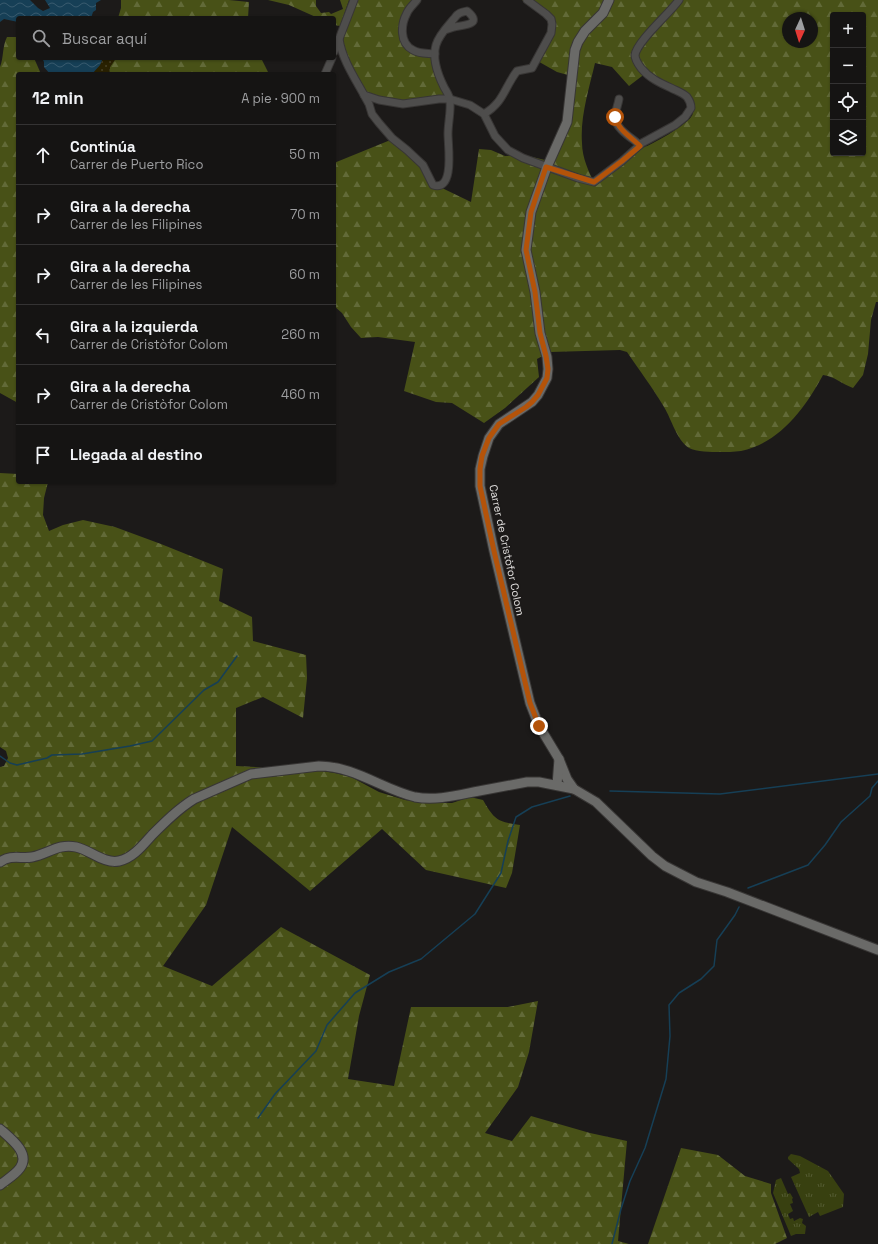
<!DOCTYPE html>
<html lang="es">
<head>
<meta charset="utf-8">
<style>
	body { margin:0; font-family:"Space Grotesk",sans-serif; background:#1e1d1c; color:#f1f3f6 }
	.controls { position:absolute; right:12px; top:12px; display:grid; overflow:hidden; border-radius:4px; box-shadow:0 1px 3px #0004 }
	.controls button { width:36px; height:36px; display:grid; place-items:center; padding:0; border:0; border-bottom:1px solid #343333; background:#151413; color:#f1f3f6; font:20px sans-serif }
	.compass { position:absolute; left:782px; top:12px; width:36px; height:36px; border-radius:50%; background:#151413; box-shadow:0 1px 3px #0004; rotate:184deg }
	.stop { position:absolute; width:12px; height:12px; margin:-9px; border:3px solid #b45309; border-radius:50%; background:#fff }
	.stop.end { background:#b45309; border-color:#fff; box-shadow:0 1px 4px #0008 }
	.list { margin:0; padding:0; list-style:none }
	h2 { display:flex; justify-content:space-between; align-items:center; height:52px; margin:0; padding:0 16px; font-size:17px }
	h2 small { font-size:13px; font-weight:400; color:#9d9ea0 }
	.list li { display:grid; grid-template-columns:26px 1fr auto; gap:12px; align-items:center; box-sizing:border-box; height:60px; padding:0 16px; border-top:1px solid #343333 }
	.list b { display:block; font-size:15px; white-space:nowrap }
	.list p { margin:0; font-size:13px; white-space:nowrap; color:#9d9ea0 }
	.list em { font-size:13px; font-style:normal; color:#9d9ea0 }
	.icon { flex:none; width:22px; height:22px; fill:none; stroke:currentColor; stroke-width:2; stroke-linecap:round; stroke-linejoin:round }
	.map { position:relative; flex:none; width:878px; height:1244px; overflow:hidden }
	.search { position:absolute; background:#151413; box-shadow:0 1px 3px #0004; left:16px; top:16px; width:320px; height:44px; display:flex; align-items:center; gap:10px; box-sizing:border-box; padding:0 14px; border-radius:4px; color:#9d9ea0; font-size:15px }
	.panel { position:absolute; background:#151413; box-shadow:0 1px 3px #0004; left:16px; top:72px; width:320px; height:412px; border-radius:4px }
	.map>svg:first-child { display:block }
	.grass { fill:url(#grass-tufts) }
	.forest { fill:url(#forest-firs); fill-rule:evenodd }
	.sand { fill:url(#sand-dots) }
	.water { fill:url(#water-waves) }
	.lines { fill:none; stroke-linecap:round; stroke-linejoin:round }
	.stream { stroke:#163f56; stroke-width:1.5 }
	.street-casing { stroke:#383635; stroke-width:9 }
	.secondary-casing { stroke:#383635; stroke-width:11 }
	.street { stroke:#4e4d4c; stroke-width:7 }
	.secondary { stroke:#6a6a68; stroke-width:9 }
	.route { stroke:#b45309; stroke-width:5 }
	.labels { text-anchor:middle; stroke-width:3.5; stroke-linejoin:round; paint-order:stroke }
	.street-label { font-size:11px; fill:#e2e0df; stroke:#1c1a19 }
</style>
</head>
<body>
<div class="map">
<svg width="878" height="1244" viewBox="0 0 878 1244">
	<defs>
		<pattern id="grass-tufts" width="24" height="20" patternUnits="userSpaceOnUse"><rect width="24" height="20" fill="#384010"/><path d="M3 7l-1-3M5 7V3M7 7l1-3M15 17l-1-3M17 17v-4M19 17l1-3" fill="none" stroke="#545b32"/></pattern>
		<pattern id="forest-firs" width="22" height="20" patternUnits="userSpaceOnUse"><rect width="22" height="20" fill="#485117"/><path d="M5 1l3.5 6h-7zM16 11l3.5 6h-7z" fill="#626a38"/></pattern>
		<pattern id="sand-dots" width="8" height="8" patternUnits="userSpaceOnUse"><rect width="8" height="8" fill="#292101"/><path d="M2 2h.1M6 6h.1" fill="none" stroke="#484126" stroke-width="1.8" stroke-linecap="round"/></pattern>
		<pattern id="water-waves" width="16" height="10" patternUnits="userSpaceOnUse"><rect width="16" height="10" fill="#163f56"/><path d="M0 5q4-4 8 0t8 0" fill="none" stroke="#385a6e"/></pattern>
	</defs>
	<rect width="100%" height="100%" fill="#1c1a19"/>
	<g class="grass">
		<polygon points="791,1154 800,1156 828,1171 844,1194 843,1207 820,1216 818,1212 809,1217 791,1177 800,1173 799,1169 788,1159 788,1157"/>
		<polygon points="781,1178 788,1194 790,1193 793,1198 792,1199 793,1203 790,1204 793,1211 788,1214 790,1219 793,1218 794,1221 800,1218 803,1219 802,1223 806,1226 805,1234 796,1234 791,1236 773,1193 776,1180"/>
	</g>
	<g class="forest">
		<polygon points="121,0 229,0 249,2 248,18 118,18 121,8"/>
		<polygon points="268,0 316,0 316,6 321,13 329,12 331,14 343,9 340,0 349,0 340,26 334,25 334,18 318,18 289,5"/>
		<polygon points="351,0 421,0 410,12 404,31 410,45 438,59 441,74 450,92 443,101 416,105 368,99 338,50 328,74 321,74 328,58 334,58 334,44"/>
		<path d="M522 0H878V302H876L871 320 868 354 863 375 853 388C842 384 834 376 823 375 805 408 780 443 741 451 734 452 726 452 719 452 712 452 696 452 689 448 676 439 672 420 664 407 653 388 639 370 627 352L620 350 550 352 537 359 539 377 505 408 484 423 452 403 436 402 404 391 415 342 378 337 361 338 351 327 342 313 334 306V163L388 141 401 142 433 180 442 188 471 202 479 149 491 150 505 156 524 155 545 160 560 128 565 110 568 75 557 72 534 59 548 33 550 25 547 18ZM833 15H863V153H833ZM788 18H812V42H788ZM595 63 612 67 629 86 646 73 688 98 694 108C693 111 693 115 691 117 686 125 652 145 642 148L595 185C589 172 582 158 582 143 580 117 589 89 595 63Z"/>
		<path d="M7 37H16L18 38V58H34L41 74H18V403L0 393V67C4 57 2 47 7 37Z"/>
		<polygon points="116,58 261,58 269,74 109,74 110,67"/>
		<path d="M0 473 18 474V482H48L44 498 43 515 49 531 63 525 83 520 115 527 161 544 223 569 219 601 252 617 253 641 306 655 307 678 303 718 263 697 236 708V766L316 770 335 773 351 777 379 792 405 800 425 803H452L470 797 483 800C494 819 497 822 520 825L512 873 506 888 426 870 382 829 310 891 232 827 206 905 163 966 212 986 281 927 370 975 359 1016 348 1079 394 1086 411 1007H508L538 1001 529 1052 518 1087 485 1133 512 1141 531 1116 590 1133 627 1141 618 1241 629 1244H0V767L4 766 8 758 6 751 0 747Z"/>
		<polygon points="681,1148 718,1155 745,1176 771,1184 771,1193 787,1238 775,1244 648,1244"/>
	</g>
	<polygon class="sand" points="103,58 116,58 110,67 109,74 92,74 100,65"/>
	<g class="water">
		<polygon points="0,0 30,0 38,8 43,11 50,8 45,0 101,0 96,3 96,10 93,12 91,18 18,18 18,22 4,19 0,22"/>
		<polygon points="42,58 103,58 100,65 92,74 50,74 44,67 44,62"/>
	</g>
	<g class="lines">
		<g class="stream">
			<polyline points="0,756 10,763 17,765 47,758 52,755 82,754 130,746 152,741 204,690 218,682 237,656"/>
			<polyline points="610,791 720,794 878,774"/>
			<polyline points="748,888 808,865 825,845 841,822 870,796 872,788 878,781"/>
			<polyline points="258,1118 275,1094 316,1051 327,1025 355,993 389,972 421,959 475,914 501,873 508,841 516,817 532,807 570,796"/>
			<polyline points="612,1244 621,1209 630,1181 645,1148 666,1079 670,1036 669,1005 679,993 701,979 714,966 717,940 735,915 739,907"/>
		</g>
		<defs>
			<g id="street">
				<path d="M417 0C414 4 409 8 407 13 401 24 399 43 413 50 419 54 428 53 435 54"/>
				<path d="M339 39C342 59 354 77 364 95L379 100 403 104 439 99H450L470 105 484 114 495 136 508 150 523 158 578 178 594 182 622 161 642 143 675 125 685 117 691 108C691 104 690 101 687 97 683 93 677 91 671 88 660 83 649 78 641 68 638 64 635 60 635 55 637 41 670 13 679 0"/>
				<polyline points="334,52 354,0"/>
				<polyline points="325,74 332,58"/>
				<path d="M364 95 369 104 372 114 379 123 392 138 407 150 423 165 433 185C455 192 448 146 448 134 448 123 451 112 450 101 450 96 446 91 444 87 438 75 432 59 436 45 439 34 450 24 457 15 460 12 463 12 467 11 484 25 463 25 454 27 451 28 448 29 445 30"/>
				<path d="M619 99C618 105 615 112 615 118 616 129 632 138 640 145"/>
				<path d="M484 114C504 102 504 88 517 71L532 68 551 33 552 24 551 19 546 14 527 0"/>
			</g>
			<g id="secondary">
				<polyline points="609,0 603,13 585,31 578,42 575,50 567,122 547,167 531,212 526,250 535,292 540,333 547,357 548,369 547,378 538,395 532,402 499,424 489,438 483,456 480,469 480,486 494,551 530,703 539,726 559,759 567,779 574,789 596,802 652,856 665,866 696,882 727,892 878,950"/>
				<polyline points="557,785 559,759"/>
				<path d="M0 862C11 854 21 859 32 857 48 854 59 843 76 847 90 850 104 864 119 861 133 858 143 845 152 835 165 822 178 809 194 799L251 774 319 766C354 766 382 789 415 797 436 801 458 795 479 791 495 788 511 785 527 782H539L574 789"/>
				<path d="M0 1129C10 1138 31 1153 20 1168 15 1175 6 1180 0 1185"/>
			</g>
		</defs>
		<use href="#street" class="street-casing"/>
		<use href="#secondary" class="secondary-casing"/>
		<use href="#street" class="street"/>
		<use href="#secondary" class="secondary"/>
	</g>
	<g class="lines">
		<path class="route" d="M539 726 530 703 494 551 480 486V469L482 456 489 438 499 424 526 407 532 402 538 395 547 378 548 369 546 356 540 333 535 292 526 250 531 212 546 167 594 182 622 161 640 146C631 137 618 130 615 117"/>
	</g>
	<g class="labels">
		<g class="street-label">
			<text transform="translate(507 550) rotate(78)" y="4">Carrer de Cristòfor Colom</text>
		</g>
	</g>
</svg>
<div class="controls">
<button>+</button>
<button>−</button>
<button><svg class="icon" aria-label="locate" viewBox="0 0 24 24"><circle cx="12" cy="12" r="6"/><path d="M12 2v4M12 18v4M2 12h4M18 12h4"/></svg></button>
<button><svg class="icon" aria-label="layers" viewBox="0 0 24 24"><path d="M12 4l9 5-9 5-9-5zM3 14l9 5 9-5"/></svg></button>
</div>
<svg class="compass" viewBox="-18 -18 36 36"><path d="M0-13l5 13h-10z" fill="#e53935"/><path d="M0 13l5-13h-10z" fill="#9d9ea0"/></svg>
<div class="stop" style="left:615px;top:117px"></div>
<div class="stop end" style="left:539px;top:726px"></div>
<div class="search"><svg class="icon" aria-label="search" viewBox="0 0 24 24"><circle cx="10" cy="10" r="6"/><path d="M15 15l6 6"/></svg>Buscar aquí</div>
<section class="panel">
<h2>12 min<small>A pie · 900 m</small></h2>
<ul class="list">
<li><svg class="icon" aria-label="ahead" viewBox="0 0 24 24"><path d="M12 20V5M6 11l6-6 6 6"/></svg><div><b>Continúa</b><p>Carrer de Puerto Rico</p></div><em>50 m</em></li>
<li><svg class="icon" aria-label="right" viewBox="0 0 24 24"><path d="M7 20v-9h11M14 6l5 5-5 5"/></svg><div><b>Gira a la derecha</b><p>Carrer de les Filipines</p></div><em>70 m</em></li>
<li><svg class="icon" aria-label="right" viewBox="0 0 24 24"><path d="M7 20v-9h11M14 6l5 5-5 5"/></svg><div><b>Gira a la derecha</b><p>Carrer de les Filipines</p></div><em>60 m</em></li>
<li><svg class="icon" aria-label="left" viewBox="0 0 24 24"><path d="M17 20v-9H6M10 6l-5 5 5 5"/></svg><div><b>Gira a la izquierda</b><p>Carrer de Cristòfor Colom</p></div><em>260 m</em></li>
<li><svg class="icon" aria-label="right" viewBox="0 0 24 24"><path d="M7 20v-9h11M14 6l5 5-5 5"/></svg><div><b>Gira a la derecha</b><p>Carrer de Cristòfor Colom</p></div><em>460 m</em></li>
<li><svg class="icon" aria-label="arrive" viewBox="0 0 24 24"><path d="M6 21V4h12l-3 4 3 4H6"/></svg><div><b>Llegada al destino</b></div></li>
</ul>
</section>
</div>
</body>
</html>
